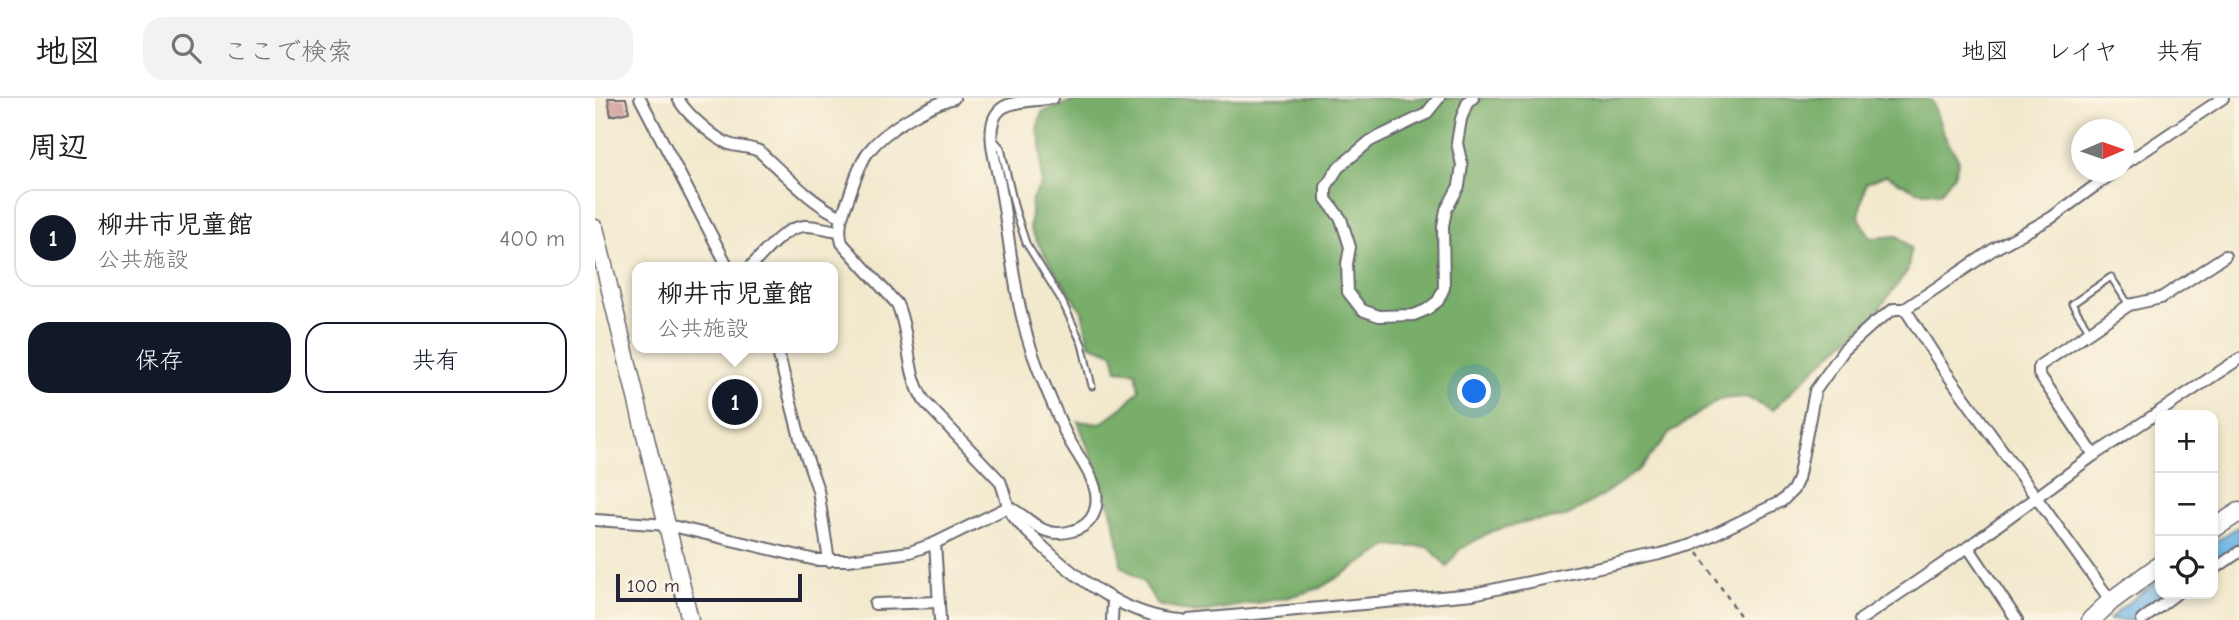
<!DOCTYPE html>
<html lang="ja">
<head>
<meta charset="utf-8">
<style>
	body { margin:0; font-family:"Comic Neue","Klee One",sans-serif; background:#f2f2f2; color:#202124 }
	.controls { position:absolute; right:21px; bottom:21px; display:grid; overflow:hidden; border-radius:14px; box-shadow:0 4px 10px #0003 }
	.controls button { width:63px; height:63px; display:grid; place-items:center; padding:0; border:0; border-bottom:2px solid #e0e0e0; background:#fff; color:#202124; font:35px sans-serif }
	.compass { position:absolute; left:1476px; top:21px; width:63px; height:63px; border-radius:50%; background:#fff; box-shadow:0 4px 10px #0003; rotate:88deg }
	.scale { position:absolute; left:21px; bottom:18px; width:186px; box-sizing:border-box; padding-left:7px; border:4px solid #22223b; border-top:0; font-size:19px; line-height:24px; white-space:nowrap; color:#22223b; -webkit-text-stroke:5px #fcf5e5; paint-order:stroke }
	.you { position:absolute; left:880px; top:294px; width:24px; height:24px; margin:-18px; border:5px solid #fff; border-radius:50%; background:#1a73e8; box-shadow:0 0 0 10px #1a73e833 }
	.badge { display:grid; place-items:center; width:46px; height:46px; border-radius:50%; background:#111827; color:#fff; font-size:23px; font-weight:700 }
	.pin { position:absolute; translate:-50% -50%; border:4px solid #fff; box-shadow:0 2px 7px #0006 }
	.popup { position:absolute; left:37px; top:164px; width:206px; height:91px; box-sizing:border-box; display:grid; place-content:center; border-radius:14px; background:#fff; filter:drop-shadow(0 2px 5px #0005); font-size:23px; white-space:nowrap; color:#757577 }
	.popup b { font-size:26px; color:#202124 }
	.popup::after { content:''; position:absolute; left:50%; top:100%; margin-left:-14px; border:14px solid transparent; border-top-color:#fff }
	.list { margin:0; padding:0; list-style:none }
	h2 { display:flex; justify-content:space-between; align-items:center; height:91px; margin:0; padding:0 28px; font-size:30px }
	h2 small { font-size:23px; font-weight:400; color:#757577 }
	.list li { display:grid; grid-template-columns:46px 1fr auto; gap:21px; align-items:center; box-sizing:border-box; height:98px; margin:0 14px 14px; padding:0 14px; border:2px solid #e0e0e0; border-radius:21px }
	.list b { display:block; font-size:26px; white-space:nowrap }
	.list p { margin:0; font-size:23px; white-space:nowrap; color:#757577 }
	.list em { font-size:23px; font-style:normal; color:#757577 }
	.actions { display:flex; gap:14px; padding:21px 28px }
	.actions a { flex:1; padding:16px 0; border:2px solid #111827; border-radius:21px; text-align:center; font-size:24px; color:#111827 }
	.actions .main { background:#111827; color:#fff }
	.icon { flex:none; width:38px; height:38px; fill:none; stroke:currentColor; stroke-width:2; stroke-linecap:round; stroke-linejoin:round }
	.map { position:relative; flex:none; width:1644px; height:522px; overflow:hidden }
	header { display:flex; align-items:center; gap:42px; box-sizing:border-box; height:98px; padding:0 35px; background:#fff; border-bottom:2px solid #e0e0e0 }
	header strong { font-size:33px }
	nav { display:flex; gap:38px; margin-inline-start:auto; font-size:24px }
	.search { width:490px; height:63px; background:#f2f2f2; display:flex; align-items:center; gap:18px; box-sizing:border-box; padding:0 24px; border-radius:21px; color:#757577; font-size:26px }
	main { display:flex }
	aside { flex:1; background:#fff }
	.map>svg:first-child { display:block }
	.forest { fill:#78ad6a; stroke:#4d6852; stroke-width:2 }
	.water { fill:#6fb5e5; stroke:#486c90; stroke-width:2 }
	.building { fill:#cd9594 }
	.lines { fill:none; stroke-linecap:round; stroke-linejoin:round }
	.lane-casing { stroke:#6b686e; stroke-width:9 }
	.street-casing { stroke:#6b686e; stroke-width:14 }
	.secondary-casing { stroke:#6b686e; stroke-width:19 }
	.primary-casing { stroke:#6b686e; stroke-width:21 }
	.path { stroke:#6b686e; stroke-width:2.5; stroke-dasharray:5 5; stroke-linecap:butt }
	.lane { stroke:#fff; stroke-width:5 }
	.street { stroke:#fff; stroke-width:10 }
	.secondary { stroke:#fff; stroke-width:16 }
	.primary { stroke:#fff; stroke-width:18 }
</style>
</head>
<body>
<header>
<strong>地図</strong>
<div class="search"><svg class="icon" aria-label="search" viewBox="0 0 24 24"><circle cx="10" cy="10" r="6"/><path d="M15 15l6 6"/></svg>ここで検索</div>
<nav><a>地図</a><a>レイヤ</a><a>共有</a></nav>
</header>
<main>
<aside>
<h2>周辺<small></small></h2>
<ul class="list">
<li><span class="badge">1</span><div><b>柳井市児童館</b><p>公共施設</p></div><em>400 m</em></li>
</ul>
<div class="actions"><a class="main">保存</a><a>共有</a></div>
</aside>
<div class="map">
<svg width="1644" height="522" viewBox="0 0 1644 522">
	<rect width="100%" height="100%" fill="#fcf5e5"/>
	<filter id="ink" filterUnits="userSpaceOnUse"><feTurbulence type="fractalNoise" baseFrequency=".0143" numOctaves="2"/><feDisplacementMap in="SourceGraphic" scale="14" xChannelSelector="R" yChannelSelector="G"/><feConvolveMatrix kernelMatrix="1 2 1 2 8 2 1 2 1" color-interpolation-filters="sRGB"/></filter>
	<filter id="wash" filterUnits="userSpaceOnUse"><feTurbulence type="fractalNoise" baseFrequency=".00686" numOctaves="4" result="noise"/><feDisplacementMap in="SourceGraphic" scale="28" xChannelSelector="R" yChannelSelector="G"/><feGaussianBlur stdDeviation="1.57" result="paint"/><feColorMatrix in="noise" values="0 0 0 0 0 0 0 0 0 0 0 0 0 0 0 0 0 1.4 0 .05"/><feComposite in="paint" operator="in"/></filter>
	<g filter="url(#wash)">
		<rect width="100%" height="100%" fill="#f2e9cd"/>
		<path class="forest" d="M488 0H1329L1337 3 1349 37 1364 62 1359 77 1345 95 1321 93 1291 77 1271 85 1263 119 1276 140 1303 138 1316 150 1313 172 1278 219 1220 270 1178 312 1151 299 1125 301 1075 335 1044 372 1003 400 970 419 930 424 897 433 864 452 852 469 834 449 794 448 725 490 690 500 600 515 563 507 549 485 526 468C524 417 500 371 483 323L505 326 529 308 544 292 541 274 522 272 518 255 494 246 487 213 455 166 435 131 437 100 446 87V44L442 31 447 14Z"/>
		<g class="water">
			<polygon points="1644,428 1644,448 1618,466 1618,445"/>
			<polygon points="1565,481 1565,496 1576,496 1539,522 1514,522 1525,511"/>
		</g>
		<g id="blocks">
			<polygon class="building" points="13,0 31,0 34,14 16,18"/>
		</g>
	</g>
	<g filter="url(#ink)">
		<use href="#blocks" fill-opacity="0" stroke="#6b686e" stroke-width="2"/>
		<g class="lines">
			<defs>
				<g id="lane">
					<polyline points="399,42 406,50 420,111 431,145 467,203 487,246 497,288"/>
					<polyline points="1495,234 1477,206 1516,179 1534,207"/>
				</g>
				<g id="street">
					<polyline points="45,0 133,169"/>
					<path d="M83 0C89 14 122 43 137 47 146 49 155 49 164 53 183 70 223 112 247 118"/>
					<path d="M359 0C331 8 291 31 273 54 264 67 259 84 254 99 248 115 242 128 247 145L302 206C316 238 310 274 330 304L405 383C410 394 412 410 418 418 425 428 435 436 444 445 483 482 532 519 587 522"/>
					<polyline points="844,0 831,16 775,43 743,70 731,89 731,101 746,121 755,149 752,166 753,194 767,212 784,218 819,217 831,212 843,203 849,190 848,128 851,112 864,88 867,67 862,45 866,21 873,3 878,0"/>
					<polyline points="1528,67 1628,0"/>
					<path d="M155 169C170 155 187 130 209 128 220 127 233 132 243 133"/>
					<polyline points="1310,211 1348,270 1516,503"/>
					<polyline points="182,250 205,340 223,392 234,463"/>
					<polyline points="1499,357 1444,276 1444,268 1534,207 1566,200 1630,158"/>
					<path d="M413 409C426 414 436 426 449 432 465 439 492 433 499 415 511 387 479 356 469 332 454 297 437 261 428 223 417 180 414 136 406 92 403 71 386 27 406 11 416 2 445 3 458 0"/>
					<polyline points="0,422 73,427 221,462 253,462 315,454 340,445 413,409"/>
					<polyline points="340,445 345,522"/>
					<polyline points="1373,449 1422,522"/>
					<polyline points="1618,472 1644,454"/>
					<polyline points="280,506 344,504"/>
					<polyline points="517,522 518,501"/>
					<polyline points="593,522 878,496 1065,456 1097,447 1187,403 1198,392 1203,381 1220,293 1249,252 1278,226 1299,211 1310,211 1399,151 1456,120 1519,74"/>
					<polyline points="1265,522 1373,449 1499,357 1644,261"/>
					<polyline points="1547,522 1581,496"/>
				</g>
				<polyline id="secondary" points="0,130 95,522"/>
				<g id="primary">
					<polyline points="1618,431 1644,414"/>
					<polyline points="1496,522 1516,503 1565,467"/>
				</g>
			</defs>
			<use href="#lane" class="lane-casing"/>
			<use href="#street" class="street-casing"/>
			<use href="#secondary" class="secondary-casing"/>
			<use href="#primary" class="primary-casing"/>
			<polyline class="path" points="1103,455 1148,522"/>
			<use href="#lane" class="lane"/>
			<use href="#street" class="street"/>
			<use href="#secondary" class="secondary"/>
			<use href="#primary" class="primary"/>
		</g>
	</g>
</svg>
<div class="controls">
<button>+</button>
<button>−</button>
<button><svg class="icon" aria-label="locate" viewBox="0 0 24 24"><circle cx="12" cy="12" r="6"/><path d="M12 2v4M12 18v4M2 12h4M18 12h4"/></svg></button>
</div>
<svg class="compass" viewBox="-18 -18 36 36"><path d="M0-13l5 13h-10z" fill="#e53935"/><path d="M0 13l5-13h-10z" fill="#757577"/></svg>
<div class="scale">100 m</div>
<div class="you"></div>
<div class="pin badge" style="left:140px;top:304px">1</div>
<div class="popup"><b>柳井市児童館</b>公共施設</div>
</div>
</main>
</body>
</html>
